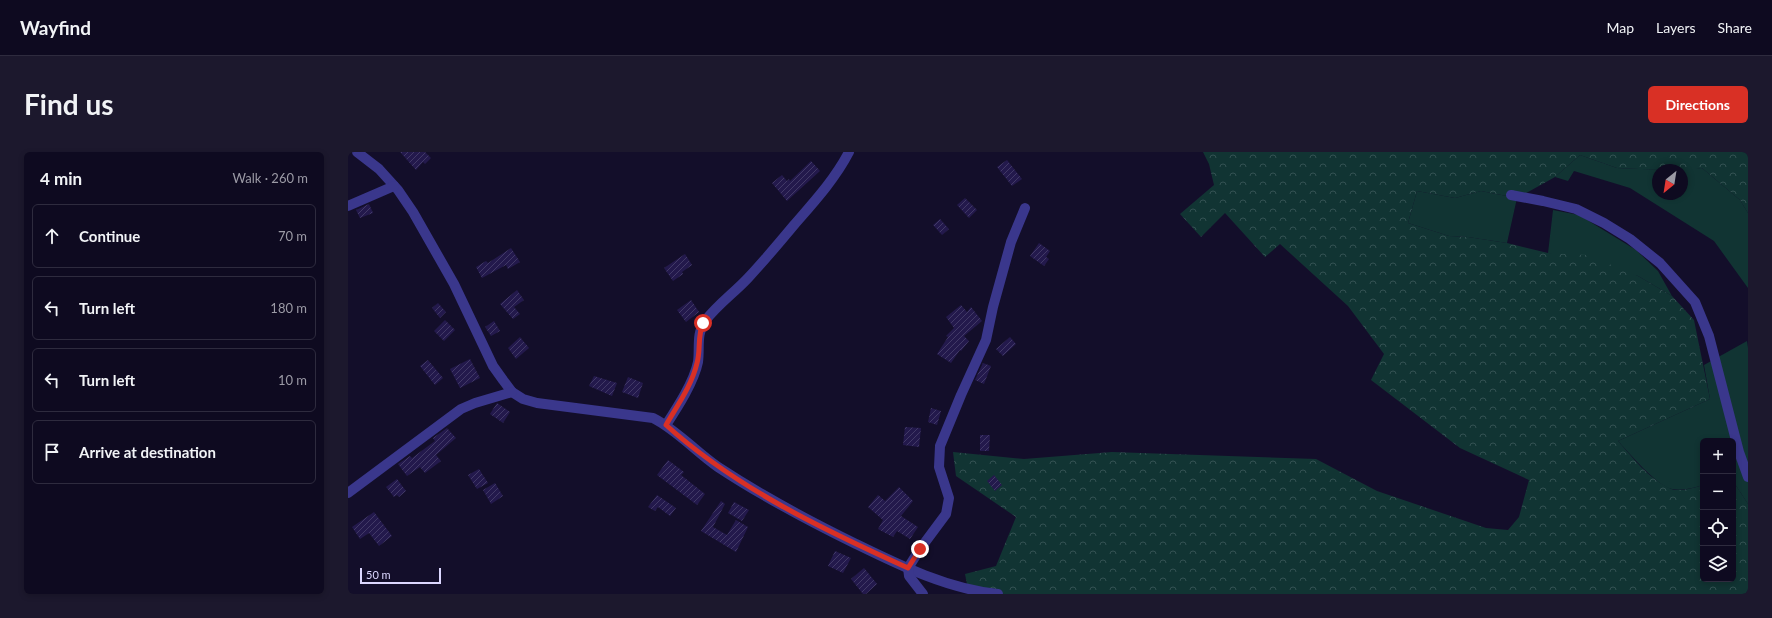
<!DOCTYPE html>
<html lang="en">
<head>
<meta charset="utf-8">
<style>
	body { margin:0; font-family:Lato,sans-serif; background:#1c182d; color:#f1f3f6 }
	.controls { position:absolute; right:12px; bottom:12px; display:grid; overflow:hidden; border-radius:6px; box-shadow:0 2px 6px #0003 }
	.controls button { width:36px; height:36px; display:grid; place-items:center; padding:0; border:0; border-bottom:1px solid #2e2b3e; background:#0e0a20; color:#f1f3f6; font:20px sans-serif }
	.compass { position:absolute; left:1304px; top:12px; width:36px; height:36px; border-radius:50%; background:#0e0a20; box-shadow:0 2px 6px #0003; rotate:210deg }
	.scale { position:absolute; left:12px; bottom:10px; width:81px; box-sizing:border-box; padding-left:4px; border:2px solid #dcd7ff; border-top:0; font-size:11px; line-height:14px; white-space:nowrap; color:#dcd7ff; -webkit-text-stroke:3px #130e2a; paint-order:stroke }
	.stop { position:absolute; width:12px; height:12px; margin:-9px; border:3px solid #d93025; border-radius:50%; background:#fff }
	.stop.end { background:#d93025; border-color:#fff; box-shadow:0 1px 4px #0008 }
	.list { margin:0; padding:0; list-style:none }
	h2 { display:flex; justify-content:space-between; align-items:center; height:52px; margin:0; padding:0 16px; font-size:17px }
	h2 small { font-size:13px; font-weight:400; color:#9b9aa5 }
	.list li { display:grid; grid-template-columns:26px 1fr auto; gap:12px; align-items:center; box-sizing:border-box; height:64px; margin:0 8px 8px; padding:0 8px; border:1px solid #2e2b3e; border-radius:6px }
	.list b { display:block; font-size:15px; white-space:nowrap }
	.list em { font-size:13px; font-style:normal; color:#9b9aa5 }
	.icon { flex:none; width:22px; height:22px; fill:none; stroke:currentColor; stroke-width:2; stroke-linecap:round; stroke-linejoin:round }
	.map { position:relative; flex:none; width:1400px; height:442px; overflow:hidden; border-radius:6px }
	header { display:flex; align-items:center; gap:24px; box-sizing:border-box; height:56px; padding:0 20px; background:#0e0a20; border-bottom:1px solid #2e2b3e }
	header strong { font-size:19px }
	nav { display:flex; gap:22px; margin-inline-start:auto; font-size:14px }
	.intro { display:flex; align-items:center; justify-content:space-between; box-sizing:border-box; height:96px; padding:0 24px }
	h1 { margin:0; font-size:28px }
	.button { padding:10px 18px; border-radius:6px; background:#d93025; color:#fff; font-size:14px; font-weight:700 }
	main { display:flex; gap:24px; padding:0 24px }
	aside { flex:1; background:#0e0a20; border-radius:6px; box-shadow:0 2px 6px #0003 }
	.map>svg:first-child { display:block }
	.grass { fill:#113433 }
	.forest { fill:url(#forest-crowns) }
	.building { fill:url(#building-hatch) }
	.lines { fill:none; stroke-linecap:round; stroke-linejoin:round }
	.minor { stroke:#3a378c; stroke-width:10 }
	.route { stroke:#d93025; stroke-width:5 }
</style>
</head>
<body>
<header>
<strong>Wayfind</strong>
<nav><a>Map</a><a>Layers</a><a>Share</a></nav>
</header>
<div class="intro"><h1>Find us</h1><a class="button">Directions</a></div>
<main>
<aside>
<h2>4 min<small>Walk · 260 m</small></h2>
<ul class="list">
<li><svg class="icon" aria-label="ahead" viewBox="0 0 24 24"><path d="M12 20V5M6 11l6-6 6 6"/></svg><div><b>Continue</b></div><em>70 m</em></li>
<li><svg class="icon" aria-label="left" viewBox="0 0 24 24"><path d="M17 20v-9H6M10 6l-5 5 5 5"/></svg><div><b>Turn left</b></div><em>180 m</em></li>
<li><svg class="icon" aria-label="left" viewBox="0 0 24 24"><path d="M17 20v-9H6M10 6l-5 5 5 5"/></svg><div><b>Turn left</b></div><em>10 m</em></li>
<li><svg class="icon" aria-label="arrive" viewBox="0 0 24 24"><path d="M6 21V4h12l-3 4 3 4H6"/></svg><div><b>Arrive at destination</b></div></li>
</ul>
</aside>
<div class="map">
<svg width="1400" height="442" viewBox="0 0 1400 442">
	<defs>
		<pattern id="forest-crowns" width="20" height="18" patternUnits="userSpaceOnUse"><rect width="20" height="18" fill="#113433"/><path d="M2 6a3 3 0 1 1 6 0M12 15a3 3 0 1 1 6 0" fill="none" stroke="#335152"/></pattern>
		<pattern id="building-hatch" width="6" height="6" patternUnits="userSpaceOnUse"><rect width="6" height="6" fill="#23194c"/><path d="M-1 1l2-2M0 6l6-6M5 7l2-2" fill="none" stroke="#423a67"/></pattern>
	</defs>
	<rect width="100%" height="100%" fill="#130e2a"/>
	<g class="grass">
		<polygon points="1232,3 1269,16 1320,18 1310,18 1310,42 1334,42 1334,18 1354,16 1392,48 1400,61 1400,136 1366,89 1282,36 1226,19 1220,29 1207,25"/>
		<polygon points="1069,39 1107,46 1133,39 1169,46 1159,91 1120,85 1101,84 1060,71"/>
		<polygon points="1205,58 1231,63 1288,98 1310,119 1324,144 1290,124 1200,101"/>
		<path d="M1399 189 1400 196V352L1385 329V289H1355V333C1345 336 1335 339 1324 337 1310 335 1280 300 1270 289L1362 247 1356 213Z"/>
	</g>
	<path class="forest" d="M855 0H1400V61L1392 48 1354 16 1336 19 1269 16 1232 3 1207 25 1169 46 1133 39 1107 46 1069 39 1060 71 1101 84 1120 85 1159 91 1200 101 1239 103 1290 124 1324 144 1346 168 1362 247 1270 289C1285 306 1300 326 1321 336 1330 341 1346 336 1355 333V427H1385V329L1400 352V442H621L617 422 648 414 668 365 608 324 605 300 676 307 764 300 968 307 1029 339 1138 376 1160 378 1171 365 1181 328 1112 296 1023 228 1036 202 1000 154 932 92 917 105 877 61 853 85 832 62 866 33 861 12Z"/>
	<g class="building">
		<polygon points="52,0 77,0 83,6 77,12 75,10 68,18"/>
		<polygon points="659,8 674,27 664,34 649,15"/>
		<polygon points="463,9 472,19 439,49 424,31 434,23 439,29 441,27 442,29"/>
		<polygon points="617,46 629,58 621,66 609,53"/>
		<polygon points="21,52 25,61 12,66 8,58"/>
		<polygon points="592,67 601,77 594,83 585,73"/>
		<polygon points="691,91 702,99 698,105 701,107 696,114 682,104"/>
		<polygon points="163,96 172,110 160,117 158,113 134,126 128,115 138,109 140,111"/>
		<polygon points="337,102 344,113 334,120 335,122 325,129 316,116"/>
		<polygon points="169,138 176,148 166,155 172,162 165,167 152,152"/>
		<polygon points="343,148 351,160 338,170 329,158"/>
		<polygon points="90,151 98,160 92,166 84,156"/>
		<polygon points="613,153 619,160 623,155 634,169 616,184 621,189 613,199 612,198 603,211 589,202 600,185 598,184 606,176 598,165"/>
		<polygon points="97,168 107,178 96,189 86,179"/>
		<polygon points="146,169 152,179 143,184 137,175"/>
		<polygon points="172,185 181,196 168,207 160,196"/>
		<polygon points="662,185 668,192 655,204 648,197"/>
		<polygon points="122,207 132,226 112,236 102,217"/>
		<polygon points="80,208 95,226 87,233 72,214"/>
		<polygon points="635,211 643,214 636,232 627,228"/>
		<polygon points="246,224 269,231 264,244 241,234"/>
		<polygon points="280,225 295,231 290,246 274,240"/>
		<polygon points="149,251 162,260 155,271 142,262"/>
		<polygon points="583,256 593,259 589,273 580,270"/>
		<polygon points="557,275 573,276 571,295 555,293"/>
		<polygon points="99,276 108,286 88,303 93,309 77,321 72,315 59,324 50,312 62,304 64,306 87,289 85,286"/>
		<polygon points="632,283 642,283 641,299 632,299"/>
		<polygon points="320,308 336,320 333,323 357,342 349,353 309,323"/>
		<polygon points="131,317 140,331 129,337 120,323"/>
		<polygon points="646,323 654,333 647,339 639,329"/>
		<polygon points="49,327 58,339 51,345 49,343 46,345 38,335"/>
		<polygon points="147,331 155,344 143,352 135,338"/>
		<polygon points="551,335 565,349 553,364 570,375 562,387 549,379 545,385 530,377 535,368 520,355 530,343 537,349"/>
		<polygon points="309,343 328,356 322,364 310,355 307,359 300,355"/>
		<polygon points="373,349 377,352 365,375 379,383 388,368 400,375 388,400 353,379"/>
		<polygon points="386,350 401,358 394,369 380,361"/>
		<polygon points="26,360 44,384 31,394 21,381 12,387 4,375"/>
		<polygon points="487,399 503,406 495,421 480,414"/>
		<polygon points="516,416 529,432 518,442 515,442 503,427"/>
	</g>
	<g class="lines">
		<g class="minor">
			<path d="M9 0 31 17 50 38 65 60 106 132 145 214 155 228 164 240 175 247 189 251 305 266C329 278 348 300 370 315 414 344 461 369 508 392 553 414 600 437 650 442"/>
			<polyline points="1163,43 1195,49 1228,57 1256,71 1282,87 1312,111 1347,150 1361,184 1391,300 1400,325"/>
			<polyline points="0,54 46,34"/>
			<path d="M318 273C329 256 346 230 350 210 352 196 348 182 357 169 369 153 386 141 400 126 416 109 431 91 446 73 466 50 487 27 501 0"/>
			<polyline points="0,341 113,257 127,251 164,240"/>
			<polyline points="575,442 561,424 560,416 572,397 598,362 601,346 591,315 592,294 613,243 638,188 645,155 663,90 677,56"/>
		</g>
	</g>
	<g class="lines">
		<path class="route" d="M355 171C349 186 353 197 349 211 344 233 329 254 318 273 388 336 474 377 560 416L572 397"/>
	</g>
</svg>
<div class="controls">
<button>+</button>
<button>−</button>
<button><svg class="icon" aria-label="locate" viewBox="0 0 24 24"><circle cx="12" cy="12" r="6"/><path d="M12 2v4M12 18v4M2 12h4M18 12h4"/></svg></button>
<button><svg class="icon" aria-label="layers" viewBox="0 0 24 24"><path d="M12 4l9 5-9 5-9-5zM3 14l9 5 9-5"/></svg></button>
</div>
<svg class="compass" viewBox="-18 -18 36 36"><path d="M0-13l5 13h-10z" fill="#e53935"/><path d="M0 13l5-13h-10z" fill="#9b9aa5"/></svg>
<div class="scale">50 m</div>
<div class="stop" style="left:355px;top:171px"></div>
<div class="stop end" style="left:572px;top:397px"></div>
</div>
</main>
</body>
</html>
